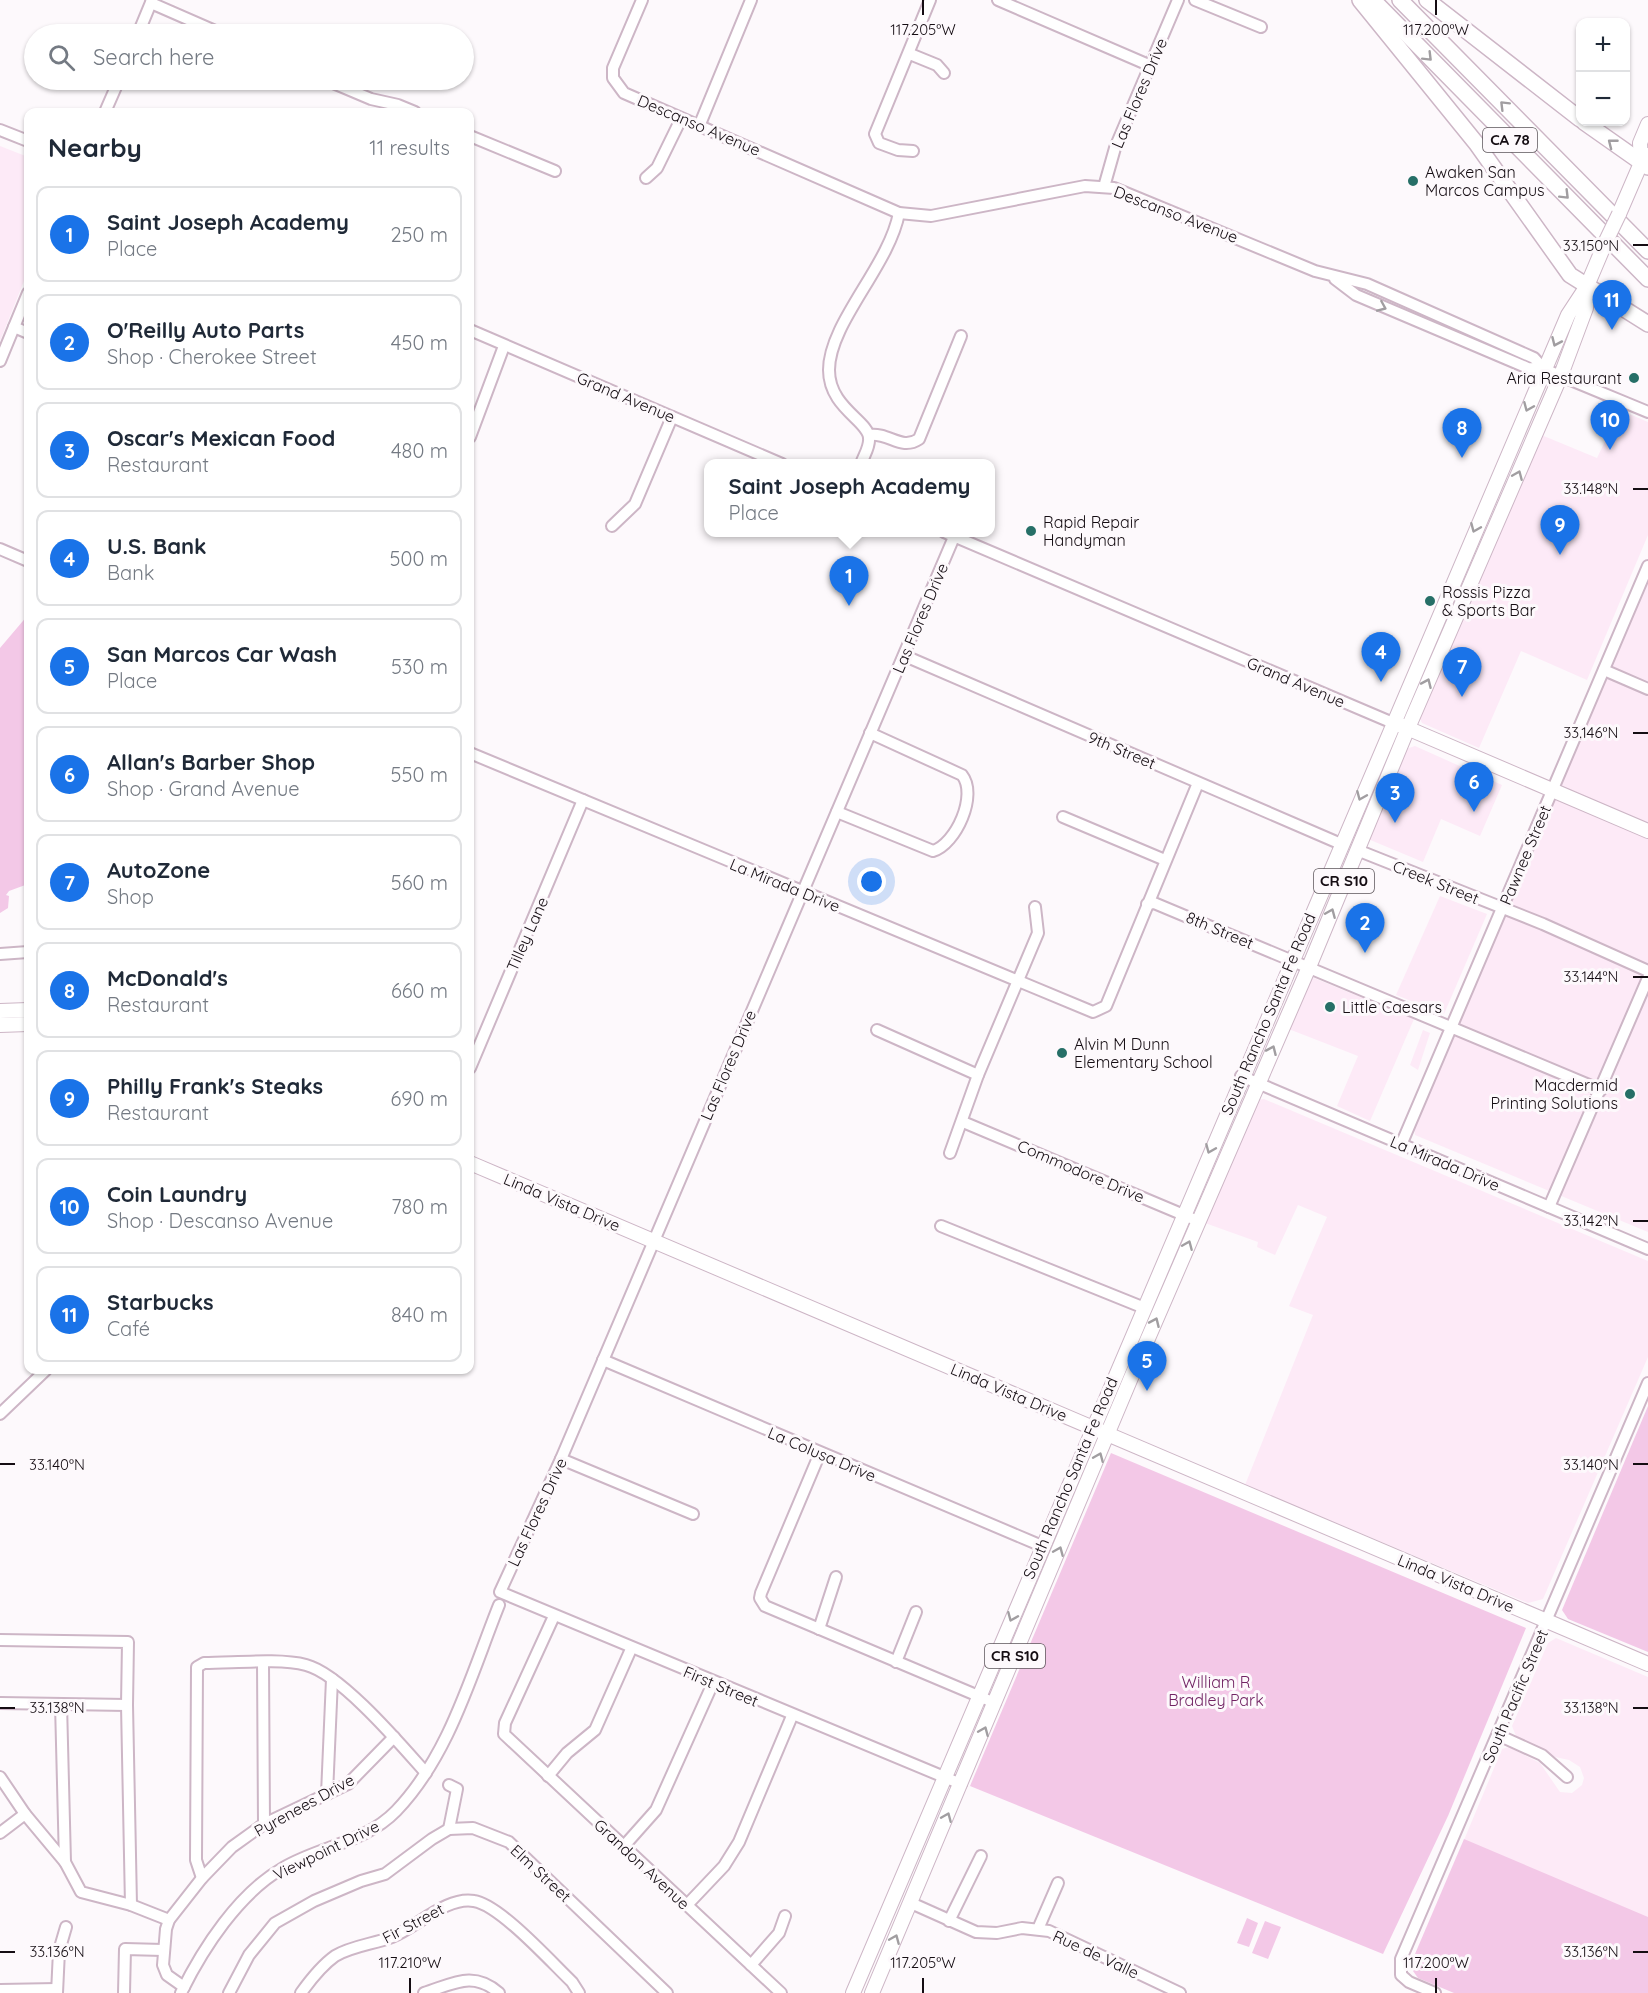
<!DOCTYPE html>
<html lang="en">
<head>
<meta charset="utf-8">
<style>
	body { margin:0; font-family:Quicksand,sans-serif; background:#f2f2f3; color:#1f2937 }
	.controls { position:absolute; right:18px; top:18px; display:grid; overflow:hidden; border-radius:12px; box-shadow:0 2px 4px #0004 }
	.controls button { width:54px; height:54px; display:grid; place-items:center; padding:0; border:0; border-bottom:2px solid #e0e1e3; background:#fff; color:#1f2937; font:30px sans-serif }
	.you { position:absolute; left:872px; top:882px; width:21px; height:21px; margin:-15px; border:4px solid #fff; border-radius:50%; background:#1a73e8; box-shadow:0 0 0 9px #1a73e833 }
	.badge { display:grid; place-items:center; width:39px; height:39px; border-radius:50%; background:#1a73e8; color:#fff; font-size:20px; font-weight:700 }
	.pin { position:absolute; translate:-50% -50px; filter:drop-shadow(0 2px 3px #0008) }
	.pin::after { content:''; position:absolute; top:32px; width:21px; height:18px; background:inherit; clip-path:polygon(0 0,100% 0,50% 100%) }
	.popup { position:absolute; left:704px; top:459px; width:291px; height:78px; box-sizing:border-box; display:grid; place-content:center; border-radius:12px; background:#fff; filter:drop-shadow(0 2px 4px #0005); font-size:20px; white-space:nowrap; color:#747a83 }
	.popup b { font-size:22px; color:#1f2937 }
	.popup::after { content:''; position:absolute; left:50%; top:100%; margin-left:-12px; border:12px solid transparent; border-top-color:#fff }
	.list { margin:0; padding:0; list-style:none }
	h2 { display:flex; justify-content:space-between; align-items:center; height:78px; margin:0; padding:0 24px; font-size:26px }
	h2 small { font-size:20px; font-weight:400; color:#747a83 }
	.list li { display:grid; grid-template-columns:39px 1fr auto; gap:18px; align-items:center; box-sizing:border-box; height:96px; margin:0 12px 12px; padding:0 12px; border:2px solid #e0e1e3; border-radius:12px }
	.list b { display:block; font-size:22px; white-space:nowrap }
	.list p { margin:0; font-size:20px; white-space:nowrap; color:#747a83 }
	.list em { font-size:20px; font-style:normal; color:#747a83 }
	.icon { flex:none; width:33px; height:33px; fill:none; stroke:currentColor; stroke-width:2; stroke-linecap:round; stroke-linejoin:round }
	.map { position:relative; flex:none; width:1648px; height:1993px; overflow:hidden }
	.search { position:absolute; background:#fff; box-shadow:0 2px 4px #0004; left:24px; top:24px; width:450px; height:66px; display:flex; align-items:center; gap:15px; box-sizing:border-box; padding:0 21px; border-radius:33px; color:#747a83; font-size:22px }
	.panel { position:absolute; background:#fff; box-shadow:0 2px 4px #0004; left:24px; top:108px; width:450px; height:1266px; border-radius:12px }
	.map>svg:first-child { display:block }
	.built { fill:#fdeaf7 }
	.green { fill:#f3c8e7 }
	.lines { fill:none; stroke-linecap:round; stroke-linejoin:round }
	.minor-casing { stroke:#cdb6c6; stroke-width:14 }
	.major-casing { stroke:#cdb6c6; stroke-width:16 }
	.highway-casing { stroke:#cdb6c6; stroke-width:18 }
	.minor { stroke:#fff; stroke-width:10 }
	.major { stroke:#fff; stroke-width:14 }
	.highway { stroke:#fff; stroke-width:15 }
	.major-bridge-casing { stroke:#cdb6c6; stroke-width:16; stroke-linecap:butt }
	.major-bridge { stroke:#fff; stroke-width:14 }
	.oneway { stroke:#a19ea1 }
	.ticks { fill:none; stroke:#150d13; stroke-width:2 }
	.poi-dot { fill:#266f67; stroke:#fdf9fc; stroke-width:2 }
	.labels { text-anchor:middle; stroke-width:6; stroke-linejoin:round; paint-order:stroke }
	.shield { fill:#fdf9fc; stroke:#5b5459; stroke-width:1.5 }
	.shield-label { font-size:15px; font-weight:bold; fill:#150d13 }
	.street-label { font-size:16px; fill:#150d13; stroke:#fdf9fc }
	.poi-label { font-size:16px; fill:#150d13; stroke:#fdf9fc; text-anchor:start }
	.park-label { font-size:16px; fill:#722464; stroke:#fdf9fc }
	.ticks-label { font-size:15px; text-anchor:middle; fill:#150d13; stroke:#fdf9fc; stroke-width:6; stroke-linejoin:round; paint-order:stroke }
</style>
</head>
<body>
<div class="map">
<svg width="1648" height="1993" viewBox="0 0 1648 1993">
	<rect width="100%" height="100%" fill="#fdf9fc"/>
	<g class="built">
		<polygon points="0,146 28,157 28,271 0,341"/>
		<polygon points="1620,410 1648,422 1648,535 1587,680 1521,651 1479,748 1422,723 1419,717 1539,434 1597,458"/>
		<polygon points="1648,583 1648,1232 1415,1135 1414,1127"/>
		<polygon points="1415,746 1502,785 1480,836 1441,819 1423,862 1368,839 1406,749"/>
		<polygon points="1440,896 1487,914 1444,1014 1396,995"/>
		<polygon points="1314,978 1414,1019 1370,1121 1337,1106 1358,1056 1286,1028 1309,979"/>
		<polygon points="1423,1030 1430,1033 1418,1070 1410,1065"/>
		<polygon points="1264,1099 1648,1261 1648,1357 1543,1599 1528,1603 1245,1485 1313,1315 1289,1306 1327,1217 1298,1205 1275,1255 1257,1247 1258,1242 1205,1223 1257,1100"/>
		<polygon points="1556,1638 1648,1677 1648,1918 1464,1840 1502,1749 1509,1747 1540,1763 1560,1792 1572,1793 1582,1785 1584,1778 1580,1767 1569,1760 1555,1757 1516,1736 1512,1726 1548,1643"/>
	</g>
	<g class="green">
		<polygon points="28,615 28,884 9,891 6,895 9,896 8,908 0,913 0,648"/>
		<polygon points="1648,1406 1648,1652 1568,1619 1562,1610"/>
		<polygon points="1111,1453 1526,1628 1448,1816 1383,1954 970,1786"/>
		<polygon points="1464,1839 1648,1917 1648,1993 1454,1993 1418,1978 1413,1971 1412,1961"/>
		<polygon points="1247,1918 1258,1923 1249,1947 1237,1943"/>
		<polygon points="1265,1921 1281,1927 1268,1959 1252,1953"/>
	</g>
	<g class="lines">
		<defs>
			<g id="minor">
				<polyline points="642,0 613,68 613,78 624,93 899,213 931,216 1085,186 1114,188 1315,271 1367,284 1534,358 1544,369 1648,412"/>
				<polyline points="998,0 1151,66"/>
				<polyline points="1195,0 1261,27"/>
				<polyline points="151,3 222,34"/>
				<polyline points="138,34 152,0"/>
				<polyline points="910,54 937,65 944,73"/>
				<polyline points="326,80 371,99 398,105 415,112"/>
				<polyline points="105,112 119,80"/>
				<polyline points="700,124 751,0"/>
				<polyline points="0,130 28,141"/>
				<polyline points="470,136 555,171"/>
				<polyline points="913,151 898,150 879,143 875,134 930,0"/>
				<polyline points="646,178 657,168 681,119"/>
				<polyline points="1104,187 1115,148 1178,0"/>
				<polyline points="1335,279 1356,295 1528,368 1544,369"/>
				<polyline points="14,327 28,333"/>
				<polyline points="470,330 782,464"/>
				<polyline points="0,361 28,293"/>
				<path d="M869 435C889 432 901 451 919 439L961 336"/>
				<polyline points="470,437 504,346"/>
				<path d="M861 464C864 455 870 447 869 438 869 421 829 408 829 370 829 323 889 266 899 213"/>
				<polyline points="612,526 635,504 672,417"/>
				<polyline points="944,532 1393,723"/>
				<polyline points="954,537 561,1459 500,1592 961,1784"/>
				<polyline points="0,549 28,561"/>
				<polyline points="905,656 1341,844"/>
				<polyline points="1604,670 1648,689"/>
				<polyline points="470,753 1093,1012 1106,1006 1198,783"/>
				<path d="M837 812 933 851C956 844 978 795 962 775L870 733"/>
				<polyline points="1063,817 1165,860"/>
				<polyline points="1357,850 1543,924 1648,971"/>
				<polyline points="1147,904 1154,903 1601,1090"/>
				<polyline points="0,954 28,952"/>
				<polyline points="877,1030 978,1075"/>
				<polyline points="470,1068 583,800"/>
				<polyline points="1241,1076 1648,1249"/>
				<polyline points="963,1122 1198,1221"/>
				<polyline points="1401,1145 1648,566"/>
				<polyline points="950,1153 978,1075 1038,933 1035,907"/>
				<polyline points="1549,1207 1648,978"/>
				<polyline points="941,1226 1142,1307"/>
				<polyline points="603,1360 1042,1546"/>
				<polyline points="0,1414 46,1370"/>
				<polyline points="820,1453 761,1593 760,1598 765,1606 995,1703"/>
				<polyline points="561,1459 693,1514"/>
				<polyline points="554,1616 505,1723 504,1734 781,1993"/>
				<polyline points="819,1629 836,1577"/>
				<polyline points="0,1640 128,1642 127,1705 131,1905"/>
				<polyline points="896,1662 916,1612"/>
				<polyline points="263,1663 264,1824"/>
				<polyline points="0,1703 127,1705"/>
				<polyline points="61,1704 65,1862 81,1892 131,1905 169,1920"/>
				<polyline points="1498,1735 1542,1755 1567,1777"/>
				<polyline points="548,1776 567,1753 595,1730 631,1649"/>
				<polyline points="0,1777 25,1814 65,1862"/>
				<polyline points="449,1785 457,1789 449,1829"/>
				<polyline points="327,1794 332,1679"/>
				<polyline points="0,1833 25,1814"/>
				<polyline points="624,1846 656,1810 713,1683"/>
				<path d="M202 1878 196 1860 197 1667 204 1663C233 1663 280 1658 306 1665 341 1674 401 1745 426 1773"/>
				<polyline points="911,1903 976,1932 997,1933 1022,1928 1049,1931 1180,1993"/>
				<polyline points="687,1905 724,1866 739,1842 792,1716"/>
				<polyline points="949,1921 981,1856"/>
				<polyline points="1038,1929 1058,1883"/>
				<polyline points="751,1965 779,1933 785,1916"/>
				<polyline points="184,1987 167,1975 163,1965 166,1929 169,1920 202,1878 232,1847 264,1824 348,1784 394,1737"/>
				<polyline points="0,1990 57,1989"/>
				<polyline points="57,1993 59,1951 66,1927"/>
				<polyline points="124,1993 125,1949 163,1950"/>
				<path d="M181 1993C203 1948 239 1893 283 1868 320 1846 365 1843 396 1811 449 1756 471 1675 499 1605"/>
				<polyline points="229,1993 249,1955 275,1923 314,1901 361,1881 385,1874 432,1839 449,1829 473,1828 509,1842 667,1993"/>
				<path d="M301 1993C311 1979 321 1966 335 1956 351 1946 374 1944 392 1937 417 1927 447 1896 474 1901 500 1905 551 1962 572 1982L579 1993"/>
				<path d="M424 1993C453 1984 473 1970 499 1993"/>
				<polyline points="1435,1993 1409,1982 1401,1975 1401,1959 1648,1383"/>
			</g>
			<g id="major">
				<polyline points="1641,163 1640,143 1648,124"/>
				<polyline points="1619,214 1641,163 1648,155"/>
				<polyline points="1400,725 1648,831"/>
				<polyline points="0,1011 28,1010"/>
				<polyline points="0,1025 28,1024"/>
				<polyline points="470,1163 1648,1664"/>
				<path d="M853 1993C1088 1432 1330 874 1568 315L1587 286 1606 241"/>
				<polyline points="872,1993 1133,1373 1309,967 1408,728 1561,375 1586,308 1587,286"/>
			</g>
			<g id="highway">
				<polyline points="1360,0 1476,143 1570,275 1648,324"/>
				<polyline points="1373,0 1648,279"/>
				<polyline points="1400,0 1648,251"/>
				<polyline points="1427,0 1580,119"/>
				<polyline points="1584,122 1648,167"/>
			</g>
		</defs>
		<use href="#minor" class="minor-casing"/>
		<use href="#major" class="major-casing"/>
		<use href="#highway" class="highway-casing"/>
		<use href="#minor" class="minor"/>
		<use href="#major" class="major"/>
		<use href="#highway" class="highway"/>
		<defs>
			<polyline id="major-bridge" points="1606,241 1619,214"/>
		</defs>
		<use href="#major-bridge" class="major-bridge-casing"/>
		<use href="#major-bridge" class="major-bridge"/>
	</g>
	<defs><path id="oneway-chevron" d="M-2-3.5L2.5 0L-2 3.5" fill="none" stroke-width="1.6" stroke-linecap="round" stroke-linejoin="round" transform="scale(1.5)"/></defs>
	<g class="oneway">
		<use href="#oneway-chevron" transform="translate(1428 57) rotate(45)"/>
		<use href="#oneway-chevron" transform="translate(1504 105) rotate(-135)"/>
		<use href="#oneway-chevron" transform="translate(1612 143) rotate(-142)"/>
		<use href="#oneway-chevron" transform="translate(1565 195) rotate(45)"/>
		<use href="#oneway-chevron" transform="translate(1382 307) rotate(23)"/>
		<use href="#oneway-chevron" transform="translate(1556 342) rotate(114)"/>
		<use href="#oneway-chevron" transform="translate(1528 407) rotate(113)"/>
		<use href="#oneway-chevron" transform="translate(1518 475) rotate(-67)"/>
		<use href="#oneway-chevron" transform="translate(1475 528) rotate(113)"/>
		<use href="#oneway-chevron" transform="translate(1427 683) rotate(-66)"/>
		<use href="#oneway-chevron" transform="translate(1361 796) rotate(113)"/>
		<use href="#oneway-chevron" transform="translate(1331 913) rotate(-67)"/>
		<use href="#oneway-chevron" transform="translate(1272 1050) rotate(-66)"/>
		<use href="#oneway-chevron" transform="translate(1210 1149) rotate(113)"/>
		<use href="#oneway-chevron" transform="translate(1188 1245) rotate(-67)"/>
		<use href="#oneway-chevron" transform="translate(1155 1322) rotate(-66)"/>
		<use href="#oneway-chevron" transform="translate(1099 1457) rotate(-67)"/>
		<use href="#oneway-chevron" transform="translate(1059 1551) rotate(-67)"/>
		<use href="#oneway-chevron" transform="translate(1012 1617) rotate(113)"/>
		<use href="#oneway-chevron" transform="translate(984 1731) rotate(-67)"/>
		<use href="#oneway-chevron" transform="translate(947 1817) rotate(-67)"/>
		<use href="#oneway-chevron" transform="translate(895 1939) rotate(-67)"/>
	</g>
	<path class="ticks" d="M923 0V15M1436 0V15M1633 245H1648M1633 489H1648M1633 733H1648M1633 977H1648M1633 1221H1648M0 1464H15M1633 1464H1648M0 1708H15M1633 1708H1648M0 1952H15M1633 1952H1648M410 1978V1993M923 1978V1993M1436 1978V1993"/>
	<g class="poi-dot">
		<circle cx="1413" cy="181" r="6"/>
		<circle cx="1634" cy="378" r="6"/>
		<circle cx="1031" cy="531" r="6"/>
		<circle cx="1430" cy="601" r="6"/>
		<circle cx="1330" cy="1007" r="6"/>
		<circle cx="1062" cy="1053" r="6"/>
		<circle cx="1630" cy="1094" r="6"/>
	</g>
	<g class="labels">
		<g class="shield">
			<rect x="1483" y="128" width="54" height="24" rx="4.5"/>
			<rect x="1314" y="869" width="60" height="24" rx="4.5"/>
			<rect x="985" y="1644" width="60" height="24" rx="4.5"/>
		</g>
		<g class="shield-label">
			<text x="1510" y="145">CA 78</text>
			<text x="1344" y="886">CR S10</text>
			<text x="1015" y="1661">CR S10</text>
		</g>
		<g class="street-label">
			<text transform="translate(1139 93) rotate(-67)" y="6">Las Flores Drive</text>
			<text transform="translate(699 125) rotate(23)" y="6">Descanso Avenue</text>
			<text transform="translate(1176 214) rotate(21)" y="6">Descanso Avenue</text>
			<text transform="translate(626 397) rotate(23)" y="6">Grand Avenue</text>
			<text transform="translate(920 618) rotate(-67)" y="6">Las Flores Drive</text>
			<text transform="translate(1296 682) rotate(23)" y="6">Grand Avenue</text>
			<text transform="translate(1122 750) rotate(23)" y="6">9th Street</text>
			<text transform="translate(1525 855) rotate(-67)" y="6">Pawnee Street</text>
			<text transform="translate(1436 882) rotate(22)" y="6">Creek Street</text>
			<text transform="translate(785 885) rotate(22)" y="6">La Mirada Drive</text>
			<text transform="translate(1220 930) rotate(23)" y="6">8th Street</text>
			<text transform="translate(527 934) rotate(-66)" y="6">Tilley Lane</text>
			<text transform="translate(1268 1014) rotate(-67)" y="6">South Rancho Santa Fe Road</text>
			<text transform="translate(728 1065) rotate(-67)" y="6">Las Flores Drive</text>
			<text transform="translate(1445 1163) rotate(23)" y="6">La Mirada Drive</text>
			<text transform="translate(1081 1171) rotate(23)" y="6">Commodore Drive</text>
			<text transform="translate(562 1202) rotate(23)" y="6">Linda Vista Drive</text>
			<text transform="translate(1009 1392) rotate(23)" y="6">Linda Vista Drive</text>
			<text transform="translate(822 1454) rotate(23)" y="6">La Colusa Drive</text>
			<text transform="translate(1070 1478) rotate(-67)" y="6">South Rancho Santa Fe Road</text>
			<text transform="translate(537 1512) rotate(-65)" y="6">Las Flores Drive</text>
			<text transform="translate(1456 1583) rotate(23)" y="6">Linda Vista Drive</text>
			<text transform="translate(721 1686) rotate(23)" y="6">First Street</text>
			<text transform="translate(1515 1696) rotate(-67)" y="6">South Pacific Street</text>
			<text transform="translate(304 1805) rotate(-29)" y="6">Pyrenees Drive</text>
			<text transform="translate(326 1850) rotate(-26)" y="6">Viewpoint Drive</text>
			<text transform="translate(642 1864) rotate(43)" y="6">Grandon Avenue</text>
			<text transform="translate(541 1873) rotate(43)" y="6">Elm Street</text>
			<text transform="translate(413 1923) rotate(-28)" y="6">Fir Street</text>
			<text transform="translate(1096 1954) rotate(25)" y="6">Rue de Valle</text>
		</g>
		<g class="poi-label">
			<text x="1425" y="178">Awaken San<tspan x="1425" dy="18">Marcos Campus</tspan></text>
			<text x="1622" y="384" text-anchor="end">Aria Restaurant</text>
			<text x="1043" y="528">Rapid Repair<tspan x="1043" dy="18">Handyman</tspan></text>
			<text x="1442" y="598">Rossis Pizza<tspan x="1442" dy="18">&amp; Sports Bar</tspan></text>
			<text x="1342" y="1013">Little Caesars</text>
			<text x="1074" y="1050">Alvin M Dunn<tspan x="1074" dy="18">Elementary School</tspan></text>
			<text x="1618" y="1091" text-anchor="end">Macdermid<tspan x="1618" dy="18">Printing Solutions</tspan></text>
		</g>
		<g class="park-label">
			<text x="1216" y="1688">William R<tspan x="1216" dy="18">Bradley Park</tspan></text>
		</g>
	</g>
	<g class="ticks-label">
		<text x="923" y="35">117.205°W</text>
		<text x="1436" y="35">117.200°W</text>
		<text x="1591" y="251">33.150°N</text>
		<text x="1591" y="494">33.148°N</text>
		<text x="1591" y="738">33.146°N</text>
		<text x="1591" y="982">33.144°N</text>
		<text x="1591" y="1226">33.142°N</text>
		<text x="57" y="1470">33.140°N</text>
		<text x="1591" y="1470">33.140°N</text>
		<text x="57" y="1713">33.138°N</text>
		<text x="1591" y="1713">33.138°N</text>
		<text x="57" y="1957">33.136°N</text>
		<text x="1591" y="1957">33.136°N</text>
		<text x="410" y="1968">117.210°W</text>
		<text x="923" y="1968">117.205°W</text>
		<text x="1436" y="1968">117.200°W</text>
	</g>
</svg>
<div class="controls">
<button>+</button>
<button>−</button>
</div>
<div class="you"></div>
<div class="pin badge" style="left:849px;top:606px">1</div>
<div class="popup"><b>Saint Joseph Academy</b>Place</div>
<div class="pin badge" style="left:1365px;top:953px">2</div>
<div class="pin badge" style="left:1395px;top:823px">3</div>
<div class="pin badge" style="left:1381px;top:682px">4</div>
<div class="pin badge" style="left:1147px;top:1391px">5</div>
<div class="pin badge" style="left:1474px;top:812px">6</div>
<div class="pin badge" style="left:1462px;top:697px">7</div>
<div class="pin badge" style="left:1462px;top:458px">8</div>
<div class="pin badge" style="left:1560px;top:555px">9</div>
<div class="pin badge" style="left:1610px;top:450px">10</div>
<div class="pin badge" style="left:1612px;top:330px">11</div>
<div class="search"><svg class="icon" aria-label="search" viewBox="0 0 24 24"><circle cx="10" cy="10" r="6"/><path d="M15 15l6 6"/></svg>Search here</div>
<section class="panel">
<h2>Nearby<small>11 results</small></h2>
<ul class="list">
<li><span class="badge">1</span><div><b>Saint Joseph Academy</b><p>Place</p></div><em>250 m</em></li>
<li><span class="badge">2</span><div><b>O'Reilly Auto Parts</b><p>Shop · Cherokee Street</p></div><em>450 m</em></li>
<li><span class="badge">3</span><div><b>Oscar's Mexican Food</b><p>Restaurant</p></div><em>480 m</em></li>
<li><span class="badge">4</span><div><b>U.S. Bank</b><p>Bank</p></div><em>500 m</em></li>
<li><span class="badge">5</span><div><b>San Marcos Car Wash</b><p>Place</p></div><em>530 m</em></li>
<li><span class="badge">6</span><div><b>Allan's Barber Shop</b><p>Shop · Grand Avenue</p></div><em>550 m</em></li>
<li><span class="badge">7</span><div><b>AutoZone</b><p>Shop</p></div><em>560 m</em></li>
<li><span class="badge">8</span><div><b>McDonald's</b><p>Restaurant</p></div><em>660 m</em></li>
<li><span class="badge">9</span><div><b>Philly Frank's Steaks</b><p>Restaurant</p></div><em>690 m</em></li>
<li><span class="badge">10</span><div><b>Coin Laundry</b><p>Shop · Descanso Avenue</p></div><em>780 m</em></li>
<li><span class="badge">11</span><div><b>Starbucks</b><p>Café</p></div><em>840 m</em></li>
</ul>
</section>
</div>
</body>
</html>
